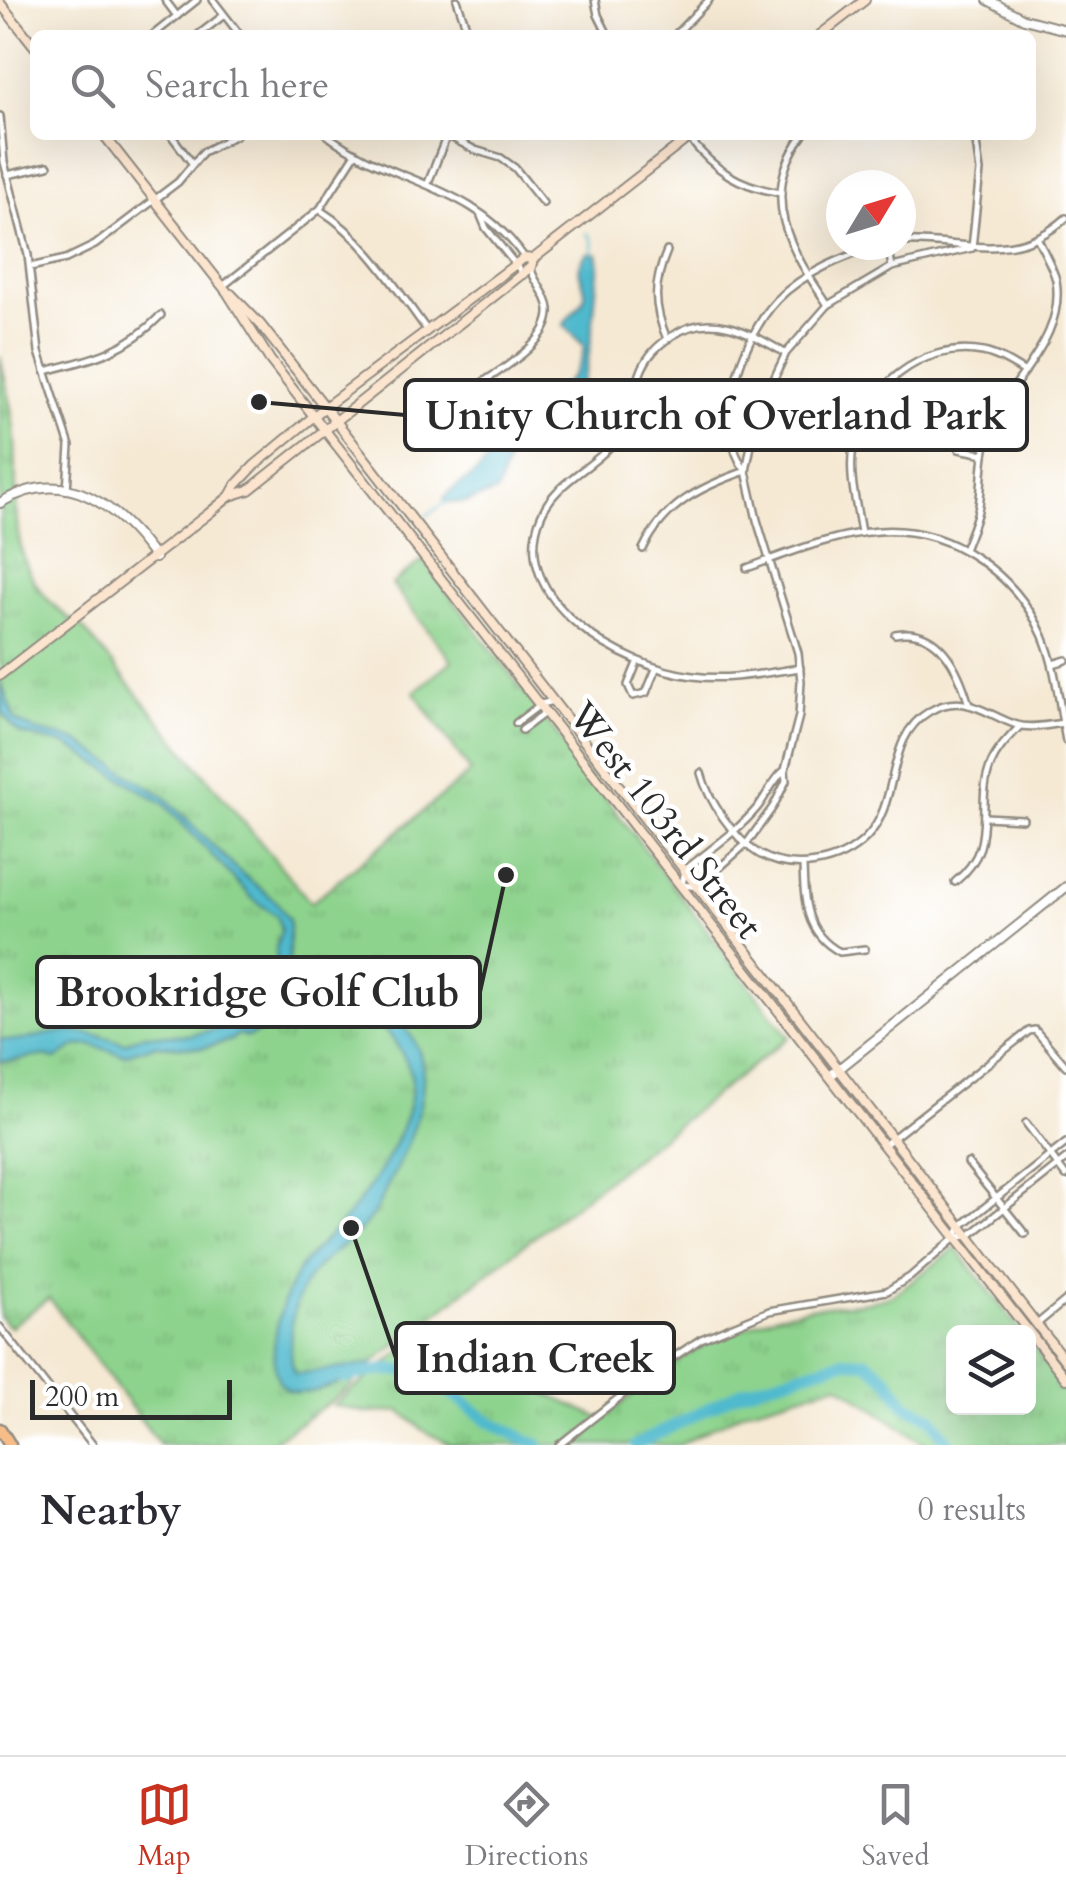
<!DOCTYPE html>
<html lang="en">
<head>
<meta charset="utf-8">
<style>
	body { margin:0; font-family:Cardo,serif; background:#f2f2f3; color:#2b2b33 }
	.controls { position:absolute; right:30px; bottom:30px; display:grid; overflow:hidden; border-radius:15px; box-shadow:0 10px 40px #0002 }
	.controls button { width:90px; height:90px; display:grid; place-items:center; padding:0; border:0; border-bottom:2px solid #e1e1e2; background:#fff; color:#2b2b33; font:50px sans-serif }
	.compass { position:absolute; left:826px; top:170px; width:90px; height:90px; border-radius:50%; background:#fff; box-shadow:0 10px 40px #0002; rotate:52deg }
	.scale { position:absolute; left:30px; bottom:25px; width:202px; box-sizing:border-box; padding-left:10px; border:5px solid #2b2b2b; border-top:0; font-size:28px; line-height:35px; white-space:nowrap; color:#2b2b2b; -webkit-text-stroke:8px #fff; paint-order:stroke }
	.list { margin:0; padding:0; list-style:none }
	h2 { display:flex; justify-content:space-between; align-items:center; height:130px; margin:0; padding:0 40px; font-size:42px }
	h2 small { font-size:32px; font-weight:400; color:#7c7c81 }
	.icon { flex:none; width:55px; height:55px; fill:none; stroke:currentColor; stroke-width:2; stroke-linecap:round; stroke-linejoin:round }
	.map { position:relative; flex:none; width:1066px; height:1445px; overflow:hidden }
	.search { position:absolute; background:#fff; box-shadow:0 10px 40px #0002; left:30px; right:30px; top:30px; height:110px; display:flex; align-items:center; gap:25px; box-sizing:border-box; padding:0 35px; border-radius:15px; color:#7c7c81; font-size:38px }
	.sheet { height:310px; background:#fff }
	nav { display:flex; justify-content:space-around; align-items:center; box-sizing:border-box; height:140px; border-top:2px solid #e1e1e2; background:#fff; font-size:28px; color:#7c7c81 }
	nav a { display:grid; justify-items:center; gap:5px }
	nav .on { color:#c8321e }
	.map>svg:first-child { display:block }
	.grass { fill:url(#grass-tufts); stroke:#5c7f5c; stroke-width:2.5 }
	.water { fill:#50b9cd; stroke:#3e727c; stroke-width:2.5 }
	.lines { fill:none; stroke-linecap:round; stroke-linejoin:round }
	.stream { stroke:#50b9cd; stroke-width:2.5 }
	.river { stroke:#50b9cd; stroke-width:12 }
	.minor-casing { stroke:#908a80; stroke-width:10 }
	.tertiary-casing { stroke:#908a80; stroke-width:12 }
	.secondary-casing { stroke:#908a80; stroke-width:12 }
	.motorway-casing { stroke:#908a80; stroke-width:15 }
	.minor { stroke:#fff; stroke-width:5 }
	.tertiary { stroke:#fff; stroke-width:8 }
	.secondary { stroke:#fce5cf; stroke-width:8 }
	.motorway { stroke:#f7bd88; stroke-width:10 }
	.labels { text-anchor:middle; stroke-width:9; stroke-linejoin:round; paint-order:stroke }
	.street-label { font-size:38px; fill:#2b2b2b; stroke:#fff }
	.leader { fill:none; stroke:#2b2b2b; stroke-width:4 }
	.callout-dot { fill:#2b2b2b; stroke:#fff; stroke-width:4 }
	.callout { fill:#fff; stroke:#2b2b2b; stroke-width:4 }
	.callout-label { font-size:40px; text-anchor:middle; font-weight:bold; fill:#2b2b2b }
</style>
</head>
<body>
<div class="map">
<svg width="1066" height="1445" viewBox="0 0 1066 1445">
	<defs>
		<pattern id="grass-tufts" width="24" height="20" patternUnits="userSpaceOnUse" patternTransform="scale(2.5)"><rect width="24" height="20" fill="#8dd38d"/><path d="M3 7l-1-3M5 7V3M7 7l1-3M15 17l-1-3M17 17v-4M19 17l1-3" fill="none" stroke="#7ab57a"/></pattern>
	</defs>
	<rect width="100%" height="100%" fill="#fff"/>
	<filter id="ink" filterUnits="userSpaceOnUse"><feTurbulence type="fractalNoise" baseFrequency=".01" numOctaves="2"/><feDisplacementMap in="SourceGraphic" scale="20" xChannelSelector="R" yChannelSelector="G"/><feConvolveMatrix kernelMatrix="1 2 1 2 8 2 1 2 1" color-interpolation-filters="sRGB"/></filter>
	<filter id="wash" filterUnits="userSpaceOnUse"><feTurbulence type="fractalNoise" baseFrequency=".0048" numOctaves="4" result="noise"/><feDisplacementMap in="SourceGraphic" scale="40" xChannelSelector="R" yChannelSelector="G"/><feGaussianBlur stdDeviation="2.25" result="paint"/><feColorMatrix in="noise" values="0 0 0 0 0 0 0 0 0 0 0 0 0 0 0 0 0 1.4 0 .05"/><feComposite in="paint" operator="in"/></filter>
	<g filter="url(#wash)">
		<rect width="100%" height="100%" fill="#f5e9d4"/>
		<g class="grass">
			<path d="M0 356C5 383 14 413 15 441 19 520 3 578 82 627L311 903 471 772 414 692 452 661 392 584 423 560 789 1037 363 1371 348 1389 268 1445H160L49 1298 10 1327 0 1317Z"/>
			<polygon points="956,1248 1022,1332 954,1332 954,1408 1028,1408 1029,1341 1066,1391 1066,1445 927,1445 838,1384 747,1410 679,1445 451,1445 423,1430 400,1411 368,1413 333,1405 421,1336 602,1419 672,1364 716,1338 774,1316 809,1308 869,1302 893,1295"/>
		</g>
		<g class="water">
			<path d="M588 253 597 254 599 266C591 308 597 399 553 421 544 425 532 424 522 428L514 440 497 492 467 502 447 503 444 498C454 486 462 484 474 475 487 465 493 449 502 437 525 405 581 390 584 346L564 325C568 314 580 309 584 299 590 282 568 274 588 253Z"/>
			<path d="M0 681 15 720 36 731 75 740 165 797 235 868 276 901 289 920V961L297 993C327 1000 359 998 386 1014 450 1049 417 1130 391 1179 384 1192 379 1208 370 1219 350 1246 315 1259 301 1291 290 1315 287 1349 295 1374L372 1364C354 1378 291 1411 278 1379 267 1352 280 1307 292 1282 306 1253 331 1237 350 1213 375 1183 412 1124 412 1084 412 1069 403 1054 395 1042 376 1012 320 1010 289 1020 275 1024 262 1032 247 1037L238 1034 231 1040 203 1048 155 1045 124 1055 91 1045 76 1046 56 1059C31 1051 22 1064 0 1061V1039C20 1043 35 1036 54 1033 77 1029 103 1036 125 1043L142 1035H190L265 1018 278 1005 276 948 281 930 277 916 253 899 164 804 67 745 21 734 13 727 2 712Z"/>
		</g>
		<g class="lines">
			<g class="stream">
				<polyline points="587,233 592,240 593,255"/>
				<polyline points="426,516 449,500"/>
			</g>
			<g class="river">
				<path d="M344 1378C405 1360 426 1373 475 1411 494 1426 516 1435 538 1445"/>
				<polyline points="636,1445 742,1391 844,1361 867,1362 889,1380 905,1405 931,1417 950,1445"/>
			</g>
		</g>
	</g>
	<g filter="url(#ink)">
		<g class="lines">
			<defs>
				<g id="minor">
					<polyline points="165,0 177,16"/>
					<polyline points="213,0 240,35"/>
					<polyline points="457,0 469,35"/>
					<polyline points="595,0 598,15 608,35"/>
					<polyline points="153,35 197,0"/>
					<polyline points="198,35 224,15"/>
					<polyline points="675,35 709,0"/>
					<polyline points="0,116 4,162 28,255 39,352 70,446 67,490"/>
					<polyline points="171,135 192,163"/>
					<path d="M327 135C392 184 472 182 524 257"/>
					<path d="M803 135C757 197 791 251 828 305"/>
					<path d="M688 137C715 171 739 186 781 193"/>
					<polyline points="7,175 48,166"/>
					<polyline points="428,183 447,135 475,150 501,158 515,168 543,203"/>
					<path d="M320 210C365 238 396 288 427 330"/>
					<polyline points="481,216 486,228 524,275"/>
					<path d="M901 242C963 239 1013 266 1066 218"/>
					<polyline points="888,245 892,267"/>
					<polyline points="972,248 980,171 975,135"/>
					<polyline points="30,267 66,259 95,245 178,182 203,152 236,135"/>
					<polyline points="223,286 320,209 356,153"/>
					<path d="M667 339C653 306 653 284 667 251"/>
					<path d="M785 353C750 333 711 309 672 336 659 344 648 355 642 369 632 393 632 418 616 440 594 468 555 481 541 516 506 601 624 668 693 676 729 681 765 673 800 668"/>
					<path d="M45 371C93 359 125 352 161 315"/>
					<path d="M434 432C443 418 451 406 464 395 490 375 552 346 549 309 547 292 533 282 530 266"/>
					<polyline points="959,449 984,454"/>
					<path d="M746 471C711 428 741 338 777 300 804 272 844 257 879 245"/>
					<path d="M861 533C857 506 848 476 853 448 863 390 922 340 983 352 998 355 1012 364 1025 372"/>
					<path d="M643 549C665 504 700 487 746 471"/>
					<path d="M964 550C969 536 976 522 979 506 983 480 981 455 990 430 1009 378 1066 341 1056 280 1052 265 1043 251 1037 237"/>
					<path d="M747 568C789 553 834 534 879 531 948 526 1016 573 1043 636 1057 670 1059 705 1066 741"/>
					<path d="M895 634C940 626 959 670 969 705"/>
					<polyline points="637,663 628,685 633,696 646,693 656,669"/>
					<polyline points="1053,664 1066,660"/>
					<polyline points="516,723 541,704 553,701"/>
					<polyline points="522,730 546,712"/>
					<path d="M785 770C772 780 767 796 757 808 737 832 709 850 685 870L682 885 698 887 747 843 773 807 786 781 785 770 799 716 801 681 798 653 757 520 746 471 757 415 786 353 828 305 892 267 972 248"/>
					<path d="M701 773C708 800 734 839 759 854 792 873 839 865 866 838 902 801 883 738 930 711 965 691 986 715 1017 725 1030 729 1049 725 1063 723"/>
					<polyline points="985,817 1023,819"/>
					<path d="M803 865C804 900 805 934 840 952L865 949"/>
					<path d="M955 882C1001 844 973 809 991 764 997 749 1009 738 1020 726"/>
					<polyline points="1026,1123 1066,1176"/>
					<polyline points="884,1145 1029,1031 1035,1030 1066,1066"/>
					<polyline points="968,1163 1025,1234"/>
					<polyline points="956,1237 969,1236 1066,1159"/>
					<polyline points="1037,1324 1066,1300"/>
					<polyline points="0,1327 93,1445"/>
					<polyline points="559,1445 653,1371 701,1339 769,1311 887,1291 910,1277 956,1237 961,1226 1066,1143"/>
				</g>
				<g id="tertiary">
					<polyline points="988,0 1024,19 1066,30"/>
					<path d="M0 503C66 464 117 505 155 558"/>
					<polyline points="830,1076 1066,887"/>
				</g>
				<g id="secondary">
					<polyline points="0,3 35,47"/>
					<polyline points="820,35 865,0"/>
					<polyline points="104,135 227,292 270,360 1066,1379"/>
					<polyline points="231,294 260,324 325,407 1066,1362"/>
					<polyline points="230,496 249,490 522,274 531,267 533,259 692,135"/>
					<polyline points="0,675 208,514 230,496 236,485 255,465 325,407 524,258 533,259"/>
				</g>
				<polyline id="motorway" points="0,1429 10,1445"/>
			</defs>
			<use href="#minor" class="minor-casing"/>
			<use href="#tertiary" class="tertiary-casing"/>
			<use href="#secondary" class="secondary-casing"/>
			<use href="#motorway" class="motorway-casing"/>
			<use href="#minor" class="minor"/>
			<use href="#tertiary" class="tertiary"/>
			<use href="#secondary" class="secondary"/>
			<use href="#motorway" class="motorway"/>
		</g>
	</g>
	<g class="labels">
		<g class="street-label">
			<text transform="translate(666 820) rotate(52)" y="13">West 103rd Street</text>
		</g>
	</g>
	<path class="leader" d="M259 402L405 415M506 875L480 992M351 1228L396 1358"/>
	<g class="callout-dot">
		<circle cx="259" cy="402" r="10"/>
		<circle cx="506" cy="875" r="10"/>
		<circle cx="351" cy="1228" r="10"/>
	</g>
	<g class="callout">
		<rect x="405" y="380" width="622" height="70" rx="10"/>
		<rect x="37" y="957" width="443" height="70" rx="10"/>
		<rect x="396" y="1323" width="278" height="70" rx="10"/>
	</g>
	<g class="callout-label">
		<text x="716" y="429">Unity Church of Overland Park</text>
		<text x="258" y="1006">Brookridge Golf Club</text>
		<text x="535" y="1372">Indian Creek</text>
	</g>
</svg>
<div class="controls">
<button><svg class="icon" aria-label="layers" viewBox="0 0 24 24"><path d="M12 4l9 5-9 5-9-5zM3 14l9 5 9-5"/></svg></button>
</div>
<svg class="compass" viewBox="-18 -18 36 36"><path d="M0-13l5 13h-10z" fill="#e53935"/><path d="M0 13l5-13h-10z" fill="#7c7c81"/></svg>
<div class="scale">200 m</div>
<div class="search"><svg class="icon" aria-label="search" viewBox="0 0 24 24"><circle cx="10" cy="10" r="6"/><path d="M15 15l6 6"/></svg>Search here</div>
</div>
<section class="sheet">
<h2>Nearby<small>0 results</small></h2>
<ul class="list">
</ul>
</section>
<nav>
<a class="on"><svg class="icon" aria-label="map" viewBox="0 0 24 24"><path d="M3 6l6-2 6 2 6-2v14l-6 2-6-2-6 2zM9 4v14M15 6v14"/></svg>Map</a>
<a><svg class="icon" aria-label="directions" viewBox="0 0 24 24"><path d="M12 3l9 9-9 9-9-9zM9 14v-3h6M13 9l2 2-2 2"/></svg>Directions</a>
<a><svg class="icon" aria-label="saved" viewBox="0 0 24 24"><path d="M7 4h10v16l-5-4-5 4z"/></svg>Saved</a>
</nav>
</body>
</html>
